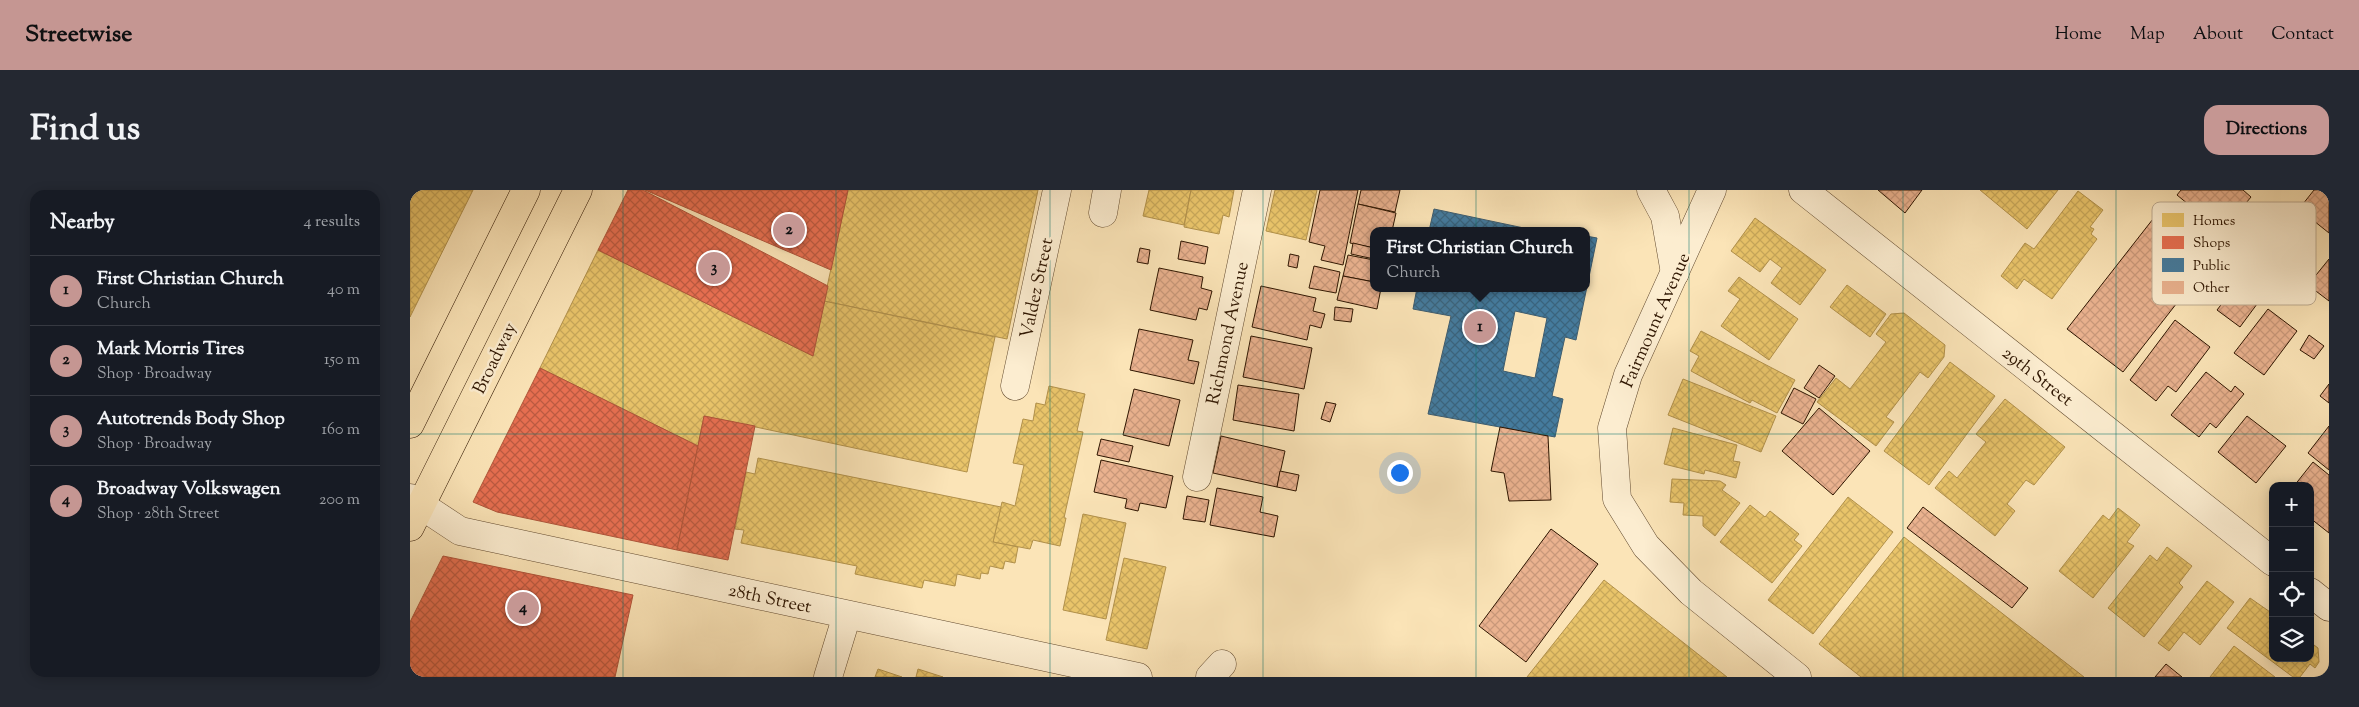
<!DOCTYPE html>
<html lang="en">
<head>
<meta charset="utf-8">
<style>
	body { margin:0; font-family:"Sorts Mill Goudy",serif; background:#242831; color:#f1f3f6 }
	.controls { position:absolute; right:15px; bottom:15px; display:grid; overflow:hidden; border-radius:10px; box-shadow:0 2px 12px #0003 }
	.controls button { width:45px; height:45px; display:grid; place-items:center; padding:0; border:0; border-bottom:1px solid #363941; background:#171b24; color:#f1f3f6; font:25px sans-serif }
	.you { position:absolute; left:989px; top:282px; width:18px; height:18px; margin:-12px; border:4px solid #fff; border-radius:50%; background:#1a73e8; box-shadow:0 0 0 8px #1a73e833 }
	.badge { display:grid; place-items:center; width:32px; height:32px; border-radius:50%; background:#c59692; color:#111; font-size:16px; font-weight:700 }
	.pin { position:absolute; translate:-50% -50%; border:2px solid #fff; box-shadow:0 1px 5px #0006 }
	.popup { position:absolute; left:960px; top:37px; width:220px; height:65px; box-sizing:border-box; display:grid; place-content:center; border-radius:10px; background:#171b24; filter:drop-shadow(0 1px 4px #0005); font-size:16px; white-space:nowrap; color:#9ea1a6 }
	.popup b { font-size:19px; color:#f1f3f6 }
	.popup::after { content:''; position:absolute; left:50%; top:100%; margin-left:-10px; border:10px solid transparent; border-top-color:#171b24 }
	.list { margin:0; padding:0; list-style:none }
	h2 { display:flex; justify-content:space-between; align-items:center; height:65px; margin:0; padding:0 20px; font-size:21px }
	h2 small { font-size:16px; font-weight:400; color:#9ea1a6 }
	.list li { display:grid; grid-template-columns:32px 1fr auto; gap:15px; align-items:center; box-sizing:border-box; height:70px; padding:0 20px; border-top:1px solid #363941 }
	.list b { display:block; font-size:19px; white-space:nowrap }
	.list p { margin:0; font-size:16px; white-space:nowrap; color:#9ea1a6 }
	.list em { font-size:16px; font-style:normal; color:#9ea1a6 }
	.icon { flex:none; width:28px; height:28px; fill:none; stroke:currentColor; stroke-width:2; stroke-linecap:round; stroke-linejoin:round }
	.map { position:relative; flex:none; width:1919px; height:487px; overflow:hidden; border-radius:15px }
	header { display:flex; align-items:center; gap:30px; box-sizing:border-box; height:70px; padding:0 25px; background:#c59692; color:#111 }
	header strong { font-size:24px }
	nav { display:flex; gap:28px; margin-inline-start:auto; font-size:18px }
	.intro { display:flex; align-items:center; justify-content:space-between; box-sizing:border-box; height:120px; padding:0 30px }
	h1 { margin:0; font-size:35px }
	.button { padding:12px 22px; border-radius:15px; background:#c59692; color:#111; font-size:18px; font-weight:700 }
	main { display:flex; gap:30px; padding:0 30px }
	aside { flex:1; background:#171b24; border-radius:15px; box-shadow:0 2px 12px #0003 }
	.map>svg:first-child { display:block }
	.homes { fill:url(#homes-cross-hatch); stroke:#b1904a }
	.shops { fill:url(#shops-cross-hatch); stroke:#b05439 }
	.public { fill:url(#public-cross-hatch); stroke:#3e5c6e; fill-rule:evenodd }
	.building { fill:url(#building-cross-hatch); stroke:#2e1500 }
	.lines { fill:none; stroke-linecap:round; stroke-linejoin:round }
	.minor-casing { stroke:#61492e; stroke-width:29 }
	.major-casing { stroke:#2e1500; stroke-width:29 }
	.minor { stroke:#fcedd0; stroke-width:28 }
	.major { stroke:#fbe4b7; stroke-width:28 }
	.grid { fill:none; stroke:#0f766e; stroke-width:1; stroke-opacity:0.55 }
	.labels { text-anchor:middle; stroke-width:5; stroke-linejoin:round; paint-order:stroke }
	.street-label { font-size:18px; fill:#2e1500; stroke:#fcedd0 }
	.key { fill:#fcedd0; stroke:#beac92; stroke-width:1 }
	.key-label { font-size:14px; fill:#2e1500 }
</style>
</head>
<body>
<header>
<strong>Streetwise</strong>
<nav><a>Home</a><a>Map</a><a>About</a><a>Contact</a></nav>
</header>
<div class="intro"><h1>Find us</h1><a class="button">Directions</a></div>
<main>
<aside>
<h2>Nearby<small>4 results</small></h2>
<ul class="list">
<li><span class="badge">1</span><div><b>First Christian Church</b><p>Church</p></div><em>40 m</em></li>
<li><span class="badge">2</span><div><b>Mark Morris Tires</b><p>Shop · Broadway</p></div><em>150 m</em></li>
<li><span class="badge">3</span><div><b>Autotrends Body Shop</b><p>Shop · Broadway</p></div><em>160 m</em></li>
<li><span class="badge">4</span><div><b>Broadway Volkswagen</b><p>Shop · 28th Street</p></div><em>200 m</em></li>
</ul>
</aside>
<div class="map">
<svg width="1919" height="487" viewBox="0 0 1919 487">
	<defs>
		<pattern id="homes-cross-hatch" width="8" height="8" patternUnits="userSpaceOnUse" patternTransform="scale(1.25)"><rect width="8" height="8" fill="#e9c46a"/><path d="M0 0l8 8M0 8l8-8" fill="none" stroke="#c8a85a"/></pattern>
		<pattern id="shops-cross-hatch" width="8" height="8" patternUnits="userSpaceOnUse" patternTransform="scale(1.25)"><rect width="8" height="8" fill="#e76f51"/><path d="M0 0l8 8M0 8l8-8" fill="none" stroke="#bc5a41"/></pattern>
		<pattern id="public-cross-hatch" width="8" height="8" patternUnits="userSpaceOnUse" patternTransform="scale(1.25)"><rect width="8" height="8" fill="#457b9d"/><path d="M0 0l8 8M0 8l8-8" fill="none" stroke="#3a647e"/></pattern>
		<pattern id="building-cross-hatch" width="8" height="8" patternUnits="userSpaceOnUse" patternTransform="scale(1.25)"><rect width="8" height="8" fill="#eab28f"/><path d="M0 0l8 8M0 8l8-8" fill="none" stroke="#c9987a"/></pattern>
	</defs>
	<rect width="100%" height="100%" fill="#fbe4b7"/>
	<filter id="stains"><feTurbulence type="fractalNoise" baseFrequency=".004" numOctaves="4"/><feColorMatrix values="0 0 0 0 .2 0 0 0 0 .09 0 0 0 0 .02 0 0 0 .5 -.17"/></filter>
	<radialGradient id="worn" r=".72"><stop offset=".6" stop-color="#630" stop-opacity="0"/><stop offset="1" stop-color="#630" stop-opacity=".3"/></radialGradient>
	<g class="homes">
		<polygon points="0,0 63,0 0,127"/>
		<polygon points="438,0 628,0 597,149 414,111"/>
		<polygon points="739,0 781,0 774,35 733,26"/>
		<polygon points="781,0 824,0 819,27 813,25 809,44 774,37"/>
		<polygon points="865,0 907,0 896,50 856,41"/>
		<polygon points="1570,0 1648,0 1617,39"/>
		<polygon points="1668,1 1693,20 1680,37 1684,39 1681,44 1687,49 1642,109 1614,89 1607,99 1591,86 1615,53 1624,59"/>
		<polygon points="1345,28 1416,80 1390,115 1361,93 1372,78 1360,69 1350,82 1321,61"/>
		<polygon points="188,60 403,166 414,111 585,147 557,282 294,226 288,256 130,178"/>
		<polygon points="1329,87 1388,129 1359,170 1311,136 1330,109 1318,101"/>
		<polygon points="1437,95 1476,124 1460,147 1420,117"/>
		<polygon points="1494,123 1535,155 1534,167 1518,188 1510,182 1476,227 1484,232 1466,256 1407,212 1426,188 1440,199 1476,152 1466,144 1481,124"/>
		<polygon points="1291,141 1385,190 1367,223 1342,210 1340,213 1281,181 1289,166 1280,161"/>
		<polygon points="1540,172 1585,206 1519,295 1474,261"/>
		<polygon points="1273,189 1366,226 1351,262 1258,225"/>
		<polygon points="639,196 675,204 667,241 673,242 654,328 656,328 650,356 623,350 620,359 583,352 592,312 605,316 614,275 603,273 613,229 623,231 626,213 635,215"/>
		<polygon points="1595,209 1655,257 1624,295 1616,290 1597,314 1605,321 1585,346 1525,298 1539,281 1547,288 1576,252 1566,244"/>
		<polygon points="1263,238 1327,255 1323,271 1330,272 1326,288 1295,280 1294,284 1254,274"/>
		<polygon points="348,268 591,317 583,352 608,357 605,373 595,371 593,379 580,376 578,384 571,383 570,389 547,384 545,396 514,390 512,398 445,384 447,376 331,353 334,340 325,339 336,282 345,284"/>
		<polygon points="1262,289 1310,291 1316,295 1312,300 1330,313 1305,346 1293,336 1293,326 1273,325 1274,313 1260,312"/>
		<polygon points="1438,307 1483,342 1403,444 1358,410"/>
		<polygon points="1340,315 1355,327 1360,321 1389,344 1384,350 1392,356 1362,393 1310,352"/>
		<polygon points="1708,318 1730,335 1717,352 1724,356 1683,408 1649,381 1693,325 1699,330"/>
		<polygon points="673,324 716,333 696,429 653,420"/>
		<polygon points="1494,347 1674,487 1451,487 1409,454"/>
		<polygon points="1757,357 1782,376 1769,393 1773,397 1734,447 1698,418 1740,365 1747,371"/>
		<polygon points="714,368 756,377 737,459 696,450"/>
		<polygon points="1194,390 1317,487 1117,487"/>
		<polygon points="1797,391 1824,412 1790,455 1774,442 1759,461 1748,453"/>
		<polygon points="1840,408 1863,424 1863,468 1900,468 1900,452 1908,458 1909,472 1905,478 1900,474 1890,487 1883,487 1817,438"/>
		<polygon points="1824,456 1865,487 1800,487"/>
		<polygon points="468,479 492,487 465,487"/>
		<polygon points="508,479 533,487 506,487"/>
	</g>
	<g class="shops">
		<polygon points="218,0 233,0 418,96 403,166 188,60"/>
		<polygon points="235,0 438,0 421,80"/>
		<polygon points="130,178 288,256 267,360 87,322 63,312"/>
		<polygon points="294,226 345,236 318,370 267,360"/>
		<polygon points="33,366 223,405 205,487 0,487 0,432"/>
	</g>
	<g class="public">
		<polygon points="1024,19 1128,41 1019,41"/>
		<path d="M1176 46 1187 48 1166 150 1155 147 1142 206 1153 209 1145 247 1018 224 1041 126 1003 119 1007 98H1176ZM1105 121 1137 128 1125 188 1093 181Z"/>
	</g>
	<g class="building">
		<polygon points="910,0 948,0 933,75 911,70 915,56 899,52"/>
		<polygon points="951,0 990,0 985,22 948,14"/>
		<polygon points="1468,0 1512,0 1495,23"/>
		<polygon points="1771,0 1833,0 1841,7 1812,42 1767,5"/>
		<polygon points="1904,0 1919,0 1919,43 1889,19"/>
		<polygon points="948,14 986,23 982,41 964,41 964,58 940,53"/>
		<polygon points="1750,20 1806,63 1713,182 1657,139"/>
		<polygon points="771,51 798,57 795,74 768,69"/>
		<polygon points="943,53 964,58 964,69 941,64"/>
		<polygon points="730,58 740,60 738,74 727,72"/>
		<polygon points="880,64 889,66 887,78 878,76"/>
		<polygon points="938,65 964,70 964,92 933,86"/>
		<polygon points="1919,69 1919,111 1898,95"/>
		<polygon points="904,76 930,82 926,103 899,98"/>
		<polygon points="749,78 793,87 791,98 802,101 797,120 789,118 786,130 740,120"/>
		<polygon points="933,86 964,92 964,98 971,98 967,119 927,110"/>
		<polygon points="1828,93 1850,110 1830,137 1807,120"/>
		<polygon points="851,96 906,108 903,121 915,124 911,138 900,135 897,150 842,137"/>
		<polygon points="925,117 943,119 941,132 924,130"/>
		<polygon points="1858,119 1887,141 1854,185 1824,163"/>
		<polygon points="1765,130 1800,157 1766,202 1758,196 1746,211 1720,190"/>
		<polygon points="729,139 783,150 778,170 789,172 784,194 720,180"/>
		<polygon points="1899,145 1914,156 1904,169 1890,160"/>
		<polygon points="841,146 902,158 894,199 833,187"/>
		<polygon points="1409,175 1425,186 1409,208 1394,198"/>
		<polygon points="1796,182 1821,202 1825,196 1834,204 1806,238 1800,233 1789,247 1761,225"/>
		<polygon points="1919,194 1919,213 1910,206"/>
		<polygon points="828,195 889,204 884,241 823,230"/>
		<polygon points="1384,198 1406,209 1393,234 1371,223"/>
		<polygon points="724,199 770,210 759,256 713,245"/>
		<polygon points="916,212 926,214 920,232 911,229"/>
		<polygon points="1409,218 1460,261 1423,305 1372,261"/>
		<polygon points="1837,226 1876,256 1846,293 1808,262"/>
		<polygon points="1919,236 1919,280 1898,263"/>
		<polygon points="1090,237 1138,246 1141,310 1099,311 1094,283 1081,281"/>
		<polygon points="811,246 875,261 867,297 803,283"/>
		<polygon points="691,249 723,256 719,272 687,265"/>
		<polygon points="691,270 763,286 756,318 730,313 728,321 715,318 717,309 684,302"/>
		<polygon points="1903,272 1919,285 1919,343 1900,328 1900,296 1884,296"/>
		<polygon points="870,281 889,285 886,301 867,297"/>
		<polygon points="807,298 853,307 850,322 868,326 864,347 800,335"/>
		<polygon points="777,306 799,310 795,332 773,329"/>
		<polygon points="1513,317 1618,398 1602,418 1497,338"/>
		<polygon points="1141,339 1188,374 1116,472 1069,436"/>
		<polygon points="1756,474 1772,487 1745,487"/>
	</g>
	<g class="lines">
		<defs>
			<g id="minor">
				<polyline points="1241,0 1255,26 1265,83"/>
				<polyline points="1302,0 1218,185 1202,238 1207,309 1236,356 1281,402 1387,487"/>
				<polyline points="1393,0 1863,372"/>
				<polyline points="693,23 697,0"/>
				<polyline points="605,196 647,0"/>
				<polyline points="787,287 847,0"/>
				<polyline points="0,308 50,341 728,487"/>
				<polyline points="1900,402 1919,417"/>
				<polyline points="418,487 437,425"/>
				<polyline points="800,487 812,474"/>
			</g>
			<g id="major">
				<polyline points="0,234 116,0"/>
				<polyline points="0,337 168,0"/>
			</g>
		</defs>
		<use href="#minor" class="minor-casing"/>
		<use href="#major" class="major-casing"/>
		<use href="#minor" class="minor"/>
		<use href="#major" class="major"/>
	</g>
	<path class="grid" d="M213 0V487M426 0V487M640 0V487M853 0V487M1066 0V487M1279 0V487M1493 0V487M1706 0V487M0 244H1919"/>
	<g class="labels">
		<g class="street-label">
			<text transform="translate(626 98) rotate(-78)" y="6">Valdez Street</text>
			<text transform="translate(1245 130) rotate(-66)" y="6">Fairmount Avenue</text>
			<text transform="translate(817 143) rotate(-78)" y="6">Richmond Avenue</text>
			<text transform="translate(84 168) rotate(-64)" y="6">Broadway</text>
			<text transform="translate(1628 186) rotate(38)" y="6">29th Street</text>
			<text transform="translate(360 408) rotate(12)" y="6">28th Street</text>
		</g>
	</g>
	<rect x="1742" y="12" width="164" height="103" rx="8" class="key"/>
	<rect x="1752" y="23" width="22" height="14" fill="#e9c46a"/>
	<rect x="1752" y="46" width="22" height="13" fill="#e76f51"/>
	<rect x="1752" y="68" width="22" height="14" fill="#457b9d"/>
	<rect x="1752" y="91" width="22" height="13" fill="#eab28f"/>
	<g class="key-label">
		<text x="1783" y="35">Homes</text>
		<text x="1783" y="57">Shops</text>
		<text x="1783" y="80">Public</text>
		<text x="1783" y="102">Other</text>
	</g>
	<rect width="100%" height="100%" filter="url(#stains)"/>
	<rect width="100%" height="100%" fill="url(#worn)"/>
</svg>
<div class="controls">
<button>+</button>
<button>−</button>
<button><svg class="icon" aria-label="locate" viewBox="0 0 24 24"><circle cx="12" cy="12" r="6"/><path d="M12 2v4M12 18v4M2 12h4M18 12h4"/></svg></button>
<button><svg class="icon" aria-label="layers" viewBox="0 0 24 24"><path d="M12 4l9 5-9 5-9-5zM3 14l9 5 9-5"/></svg></button>
</div>
<div class="you"></div>
<div class="pin badge" style="left:1070px;top:137px">1</div>
<div class="popup"><b>First Christian Church</b>Church</div>
<div class="pin badge" style="left:379px;top:40px">2</div>
<div class="pin badge" style="left:304px;top:78px">3</div>
<div class="pin badge" style="left:113px;top:418px">4</div>
</div>
</main>
</body>
</html>
